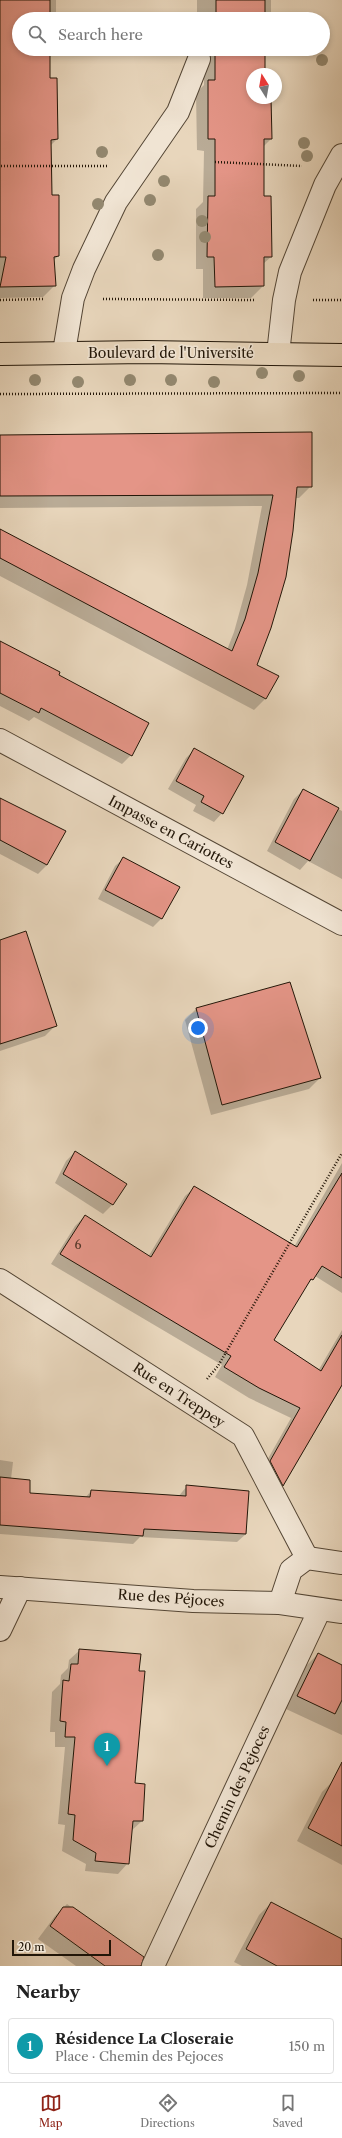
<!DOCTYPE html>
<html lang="en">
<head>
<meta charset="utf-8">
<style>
	body { margin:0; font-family:"Libre Caslon Text",serif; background:#f6f6f6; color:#222 }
	.compass { position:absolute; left:246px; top:68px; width:36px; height:36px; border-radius:50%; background:#fff; box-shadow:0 2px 6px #0003; rotate:349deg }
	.scale { position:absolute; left:12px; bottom:10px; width:99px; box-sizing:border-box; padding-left:4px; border:2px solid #221608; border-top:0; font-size:11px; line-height:14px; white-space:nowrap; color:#221608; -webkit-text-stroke:3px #f0e4d3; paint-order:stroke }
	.you { position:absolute; left:198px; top:1028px; width:14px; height:14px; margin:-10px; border:3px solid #fff; border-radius:50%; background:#1a73e8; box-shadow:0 0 0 6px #1a73e833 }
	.badge { display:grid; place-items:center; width:26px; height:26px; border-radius:50%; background:#8f2418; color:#fff; font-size:13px; font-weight:700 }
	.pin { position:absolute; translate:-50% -33px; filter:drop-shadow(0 1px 2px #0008) }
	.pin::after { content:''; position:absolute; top:21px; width:14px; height:12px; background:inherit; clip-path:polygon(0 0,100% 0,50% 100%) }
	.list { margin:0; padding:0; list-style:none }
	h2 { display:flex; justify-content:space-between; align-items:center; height:52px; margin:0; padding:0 16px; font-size:17px }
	h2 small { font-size:13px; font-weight:400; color:#767676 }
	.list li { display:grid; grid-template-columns:26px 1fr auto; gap:12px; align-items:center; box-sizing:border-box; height:56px; margin:0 8px 8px; padding:0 8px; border:1px solid #e0e0e0; border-radius:4px }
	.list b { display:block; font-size:15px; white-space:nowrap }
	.list p { margin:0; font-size:13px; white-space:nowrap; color:#767676 }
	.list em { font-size:13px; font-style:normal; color:#767676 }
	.icon { flex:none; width:22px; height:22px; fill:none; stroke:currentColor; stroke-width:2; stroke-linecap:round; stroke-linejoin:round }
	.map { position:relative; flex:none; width:342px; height:1966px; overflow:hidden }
	.search { position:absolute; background:#fff; box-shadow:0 2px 6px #0003; left:12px; right:12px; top:12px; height:44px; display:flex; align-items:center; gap:10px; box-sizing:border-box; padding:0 14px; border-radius:22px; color:#767676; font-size:15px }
	.sheet { height:116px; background:#fff }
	nav { display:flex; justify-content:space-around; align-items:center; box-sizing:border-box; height:56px; border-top:1px solid #e0e0e0; background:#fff; font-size:11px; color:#767676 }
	nav a { display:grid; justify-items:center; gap:2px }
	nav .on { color:#8f2418 }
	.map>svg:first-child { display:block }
	.shadow { fill:#0003 }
	.building { fill:#e49587; stroke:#221608 }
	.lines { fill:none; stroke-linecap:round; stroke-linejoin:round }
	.minor-casing { stroke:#544635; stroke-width:24 }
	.major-casing { stroke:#221608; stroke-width:24 }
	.path { stroke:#221608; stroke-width:2.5; stroke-dasharray:1 2; stroke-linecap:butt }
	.minor { stroke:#f0e4d3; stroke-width:22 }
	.major { stroke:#e8d6bc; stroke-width:22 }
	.tree { fill:#938870 }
	.labels { text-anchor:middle; stroke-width:3; stroke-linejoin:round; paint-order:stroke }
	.number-label { font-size:12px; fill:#523628 }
	.street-label { font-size:14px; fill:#221608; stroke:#f0e4d3 }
</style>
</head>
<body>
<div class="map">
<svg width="342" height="1966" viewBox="0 0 342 1966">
	<rect width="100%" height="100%" fill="#e8d6bc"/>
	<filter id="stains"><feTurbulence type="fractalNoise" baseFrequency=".005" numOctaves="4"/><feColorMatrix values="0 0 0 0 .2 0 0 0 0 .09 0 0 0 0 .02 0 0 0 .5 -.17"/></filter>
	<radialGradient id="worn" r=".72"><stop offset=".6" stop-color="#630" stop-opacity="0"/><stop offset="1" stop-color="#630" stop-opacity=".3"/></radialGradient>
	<g class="shadow">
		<polygon points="0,0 56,0 56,19 19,19 19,49 49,49 49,79 57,139 50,146 51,195 58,256 53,261 54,286 43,297 0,298"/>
		<rect x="197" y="0" width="74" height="19"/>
		<polygon points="204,49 264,49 264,74 252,74 252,98 271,98 271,139 263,147 263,197 270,197 271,257 263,264 263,286 251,298 203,298 203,269 196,269 196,209 203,202 204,151 197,150 196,93 204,85"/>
		<polygon points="0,436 311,486 299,498 295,498 256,665 266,698 254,710 0,576 0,530 227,650 234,632 247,585 262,506 0,508"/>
		<polygon points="0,648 57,675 131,755 122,764 34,717 29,721 0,706"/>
		<polygon points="194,750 222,813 214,822 193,811 196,805 168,789 186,758"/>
		<polygon points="303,790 342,811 342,879 308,861 300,870 267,851 294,799"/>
		<polygon points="0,799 47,865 38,874 0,854"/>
		<polygon points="124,858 178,888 161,919 153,927 98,899 115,866"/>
		<polygon points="0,941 56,1025 45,1036 0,1051"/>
		<polygon points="196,1009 320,1078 309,1089 211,1115 185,1020"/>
		<polygon points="75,1152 126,1184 112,1205 103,1214 55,1183 66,1161"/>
		<polygon points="342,1163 342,1293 315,1276 305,1287 272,1341 318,1371 342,1330 342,1386 283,1486 274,1495 261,1471 291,1418 249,1398 215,1377 222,1365 51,1264 75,1226 85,1216 148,1257 185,1196 195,1187 294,1247"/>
		<polygon points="0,1460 13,1462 11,1479 28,1494 85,1498 91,1491 178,1497 187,1486 246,1534 237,1542 140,1537 133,1544 0,1534"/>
		<polygon points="80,1650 138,1672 134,1783 142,1821 131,1831 128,1863 118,1874 85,1871 86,1864 62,1851 65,1825 58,1824 65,1747 55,1747 55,1732 50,1732 52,1692 60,1684 61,1675 68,1668 69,1660"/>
		<polygon points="318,1654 342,1667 342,1735 286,1709 306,1666"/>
		<polygon points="334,1780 342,1784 342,1865 297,1841 322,1792"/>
		<polygon points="271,1903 342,1941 342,1966 242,1966 234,1962 259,1915"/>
		<polygon points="67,1904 142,1957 140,1966 76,1966 38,1939 55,1916"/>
	</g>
	<g class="building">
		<polygon points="0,0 50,0 50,19 19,19 19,49 50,49 50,78 57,78 58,139 51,140 52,195 59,195 59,256 54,257 56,286 0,287 6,257 0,257"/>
		<rect x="216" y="0" width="49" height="19"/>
		<polygon points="215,49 265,49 265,74 252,74 252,98 271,98 272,139 264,139 264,196 271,196 272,257 264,257 264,286 215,287 214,257 207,257 208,196 215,196 215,139 208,139 208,80 215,80"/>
		<polygon points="312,432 312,487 297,487 293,531 286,577 271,628 257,665 279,676 266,699 0,558 0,529 232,651 245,619 258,573 273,495 0,496 0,435"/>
		<polygon points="0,641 60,672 59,675 149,723 132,756 41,708 39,713 0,693"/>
		<polygon points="194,748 244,776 223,814 201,802 204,796 176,781"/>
		<polygon points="303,789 339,808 310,861 275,842"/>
		<polygon points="0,798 66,831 47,865 0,840"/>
		<polygon points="123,857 180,887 162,919 105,890"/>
		<polygon points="26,931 57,1026 0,1044 0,940"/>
		<polygon points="290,982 321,1078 222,1105 196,1008"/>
		<polygon points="75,1151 127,1184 113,1205 63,1174"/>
		<polygon points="342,1173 342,1278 322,1266 313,1280 311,1279 274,1340 321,1371 342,1335 342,1385 283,1486 270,1461 300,1408 259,1388 224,1367 231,1356 60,1254 85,1215 151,1257 194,1186 297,1247"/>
		<polygon points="0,1477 30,1480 30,1493 90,1497 91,1490 186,1496 186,1485 249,1491 246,1534 144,1529 143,1536 0,1525"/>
		<polygon points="79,1649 141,1654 139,1671 145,1671 135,1783 145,1784 143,1821 133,1821 129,1864 95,1861 96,1853 73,1840 75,1815 68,1814 75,1737 65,1737 66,1722 60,1721 63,1680 69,1681 71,1664 78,1664"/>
		<polygon points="318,1653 342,1665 342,1700 335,1714 297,1696"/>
		<polygon points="342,1762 342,1846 308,1828"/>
		<polygon points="271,1902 342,1939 342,1966 277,1966 246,1949"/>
		<polygon points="63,1907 73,1907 144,1957 141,1966 105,1966 50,1926"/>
	</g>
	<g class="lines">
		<defs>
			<g id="minor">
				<polyline points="64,352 73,298 84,269 116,202 178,112 199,59"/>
				<polyline points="278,354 284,300 290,272 325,185 342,155"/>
				<polyline points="0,740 342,924"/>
				<polyline points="0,1280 243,1436 307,1558"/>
				<polyline points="0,1587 193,1601 280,1603 342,1612"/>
				<polyline points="280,1603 291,1570 307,1558 342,1563"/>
				<polyline points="0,1630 20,1588"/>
				<polyline points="153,1966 320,1609"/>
			</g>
			<polyline id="major" points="0,354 146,352 342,355"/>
		</defs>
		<use href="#minor" class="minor-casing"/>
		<use href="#major" class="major-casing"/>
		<g class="path">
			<polyline points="215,162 302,166"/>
			<polyline points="1,166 107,166"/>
			<polyline points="103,299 256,300"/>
			<polyline points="0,300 44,299"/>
			<polyline points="313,300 342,300"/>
			<polyline points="0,394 342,393"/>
			<polyline points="207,1379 218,1366 342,1153"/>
		</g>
		<use href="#minor" class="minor"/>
		<use href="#major" class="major"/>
	</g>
	<g class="tree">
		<circle cx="322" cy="60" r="6"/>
		<circle cx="304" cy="143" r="6"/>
		<circle cx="102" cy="152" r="6"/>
		<circle cx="307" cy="156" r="6"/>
		<circle cx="164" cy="181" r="6"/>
		<circle cx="150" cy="200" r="6"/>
		<circle cx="98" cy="204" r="6"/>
		<circle cx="202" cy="221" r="6"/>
		<circle cx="205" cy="237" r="6"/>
		<circle cx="158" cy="255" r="6"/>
		<circle cx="262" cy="373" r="6"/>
		<circle cx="299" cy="376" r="6"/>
		<circle cx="35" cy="380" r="6"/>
		<circle cx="130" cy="380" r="6"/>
		<circle cx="171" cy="380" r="6"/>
		<circle cx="78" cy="382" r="6"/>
		<circle cx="214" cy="382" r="6"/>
	</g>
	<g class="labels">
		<g class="number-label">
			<text x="78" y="1249">6</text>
		</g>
		<g class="street-label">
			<text x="171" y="358">Boulevard de l'Université</text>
			<text transform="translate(171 832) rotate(28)" y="5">Impasse en Cariottes</text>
			<text transform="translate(179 1395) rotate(33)" y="5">Rue en Treppey</text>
			<text transform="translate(171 1598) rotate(4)" y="5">Rue des Péjoces</text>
			<text transform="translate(237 1787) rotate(-65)" y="5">Chemin des Pejoces</text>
		</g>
	</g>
	<rect width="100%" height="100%" filter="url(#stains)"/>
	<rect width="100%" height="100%" fill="url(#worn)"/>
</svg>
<svg class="compass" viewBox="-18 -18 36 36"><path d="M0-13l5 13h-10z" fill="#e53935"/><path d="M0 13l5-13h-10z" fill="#767676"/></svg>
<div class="scale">20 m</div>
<div class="you"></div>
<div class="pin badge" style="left:107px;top:1766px;background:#0f9aa8">1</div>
<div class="search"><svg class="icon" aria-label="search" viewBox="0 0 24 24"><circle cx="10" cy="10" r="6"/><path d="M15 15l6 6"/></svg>Search here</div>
</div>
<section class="sheet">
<h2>Nearby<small></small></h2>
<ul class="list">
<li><span class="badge" style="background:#0f9aa8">1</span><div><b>Résidence La Closeraie</b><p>Place · Chemin des Pejoces</p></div><em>150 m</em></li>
</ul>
</section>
<nav>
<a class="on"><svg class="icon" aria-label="map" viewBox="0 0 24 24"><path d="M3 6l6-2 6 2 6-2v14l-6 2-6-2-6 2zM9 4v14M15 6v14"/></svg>Map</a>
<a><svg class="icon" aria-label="directions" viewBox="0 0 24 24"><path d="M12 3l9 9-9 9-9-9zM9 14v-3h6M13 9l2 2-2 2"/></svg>Directions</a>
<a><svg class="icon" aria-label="saved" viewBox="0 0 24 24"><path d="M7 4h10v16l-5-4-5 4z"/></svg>Saved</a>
</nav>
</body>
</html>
